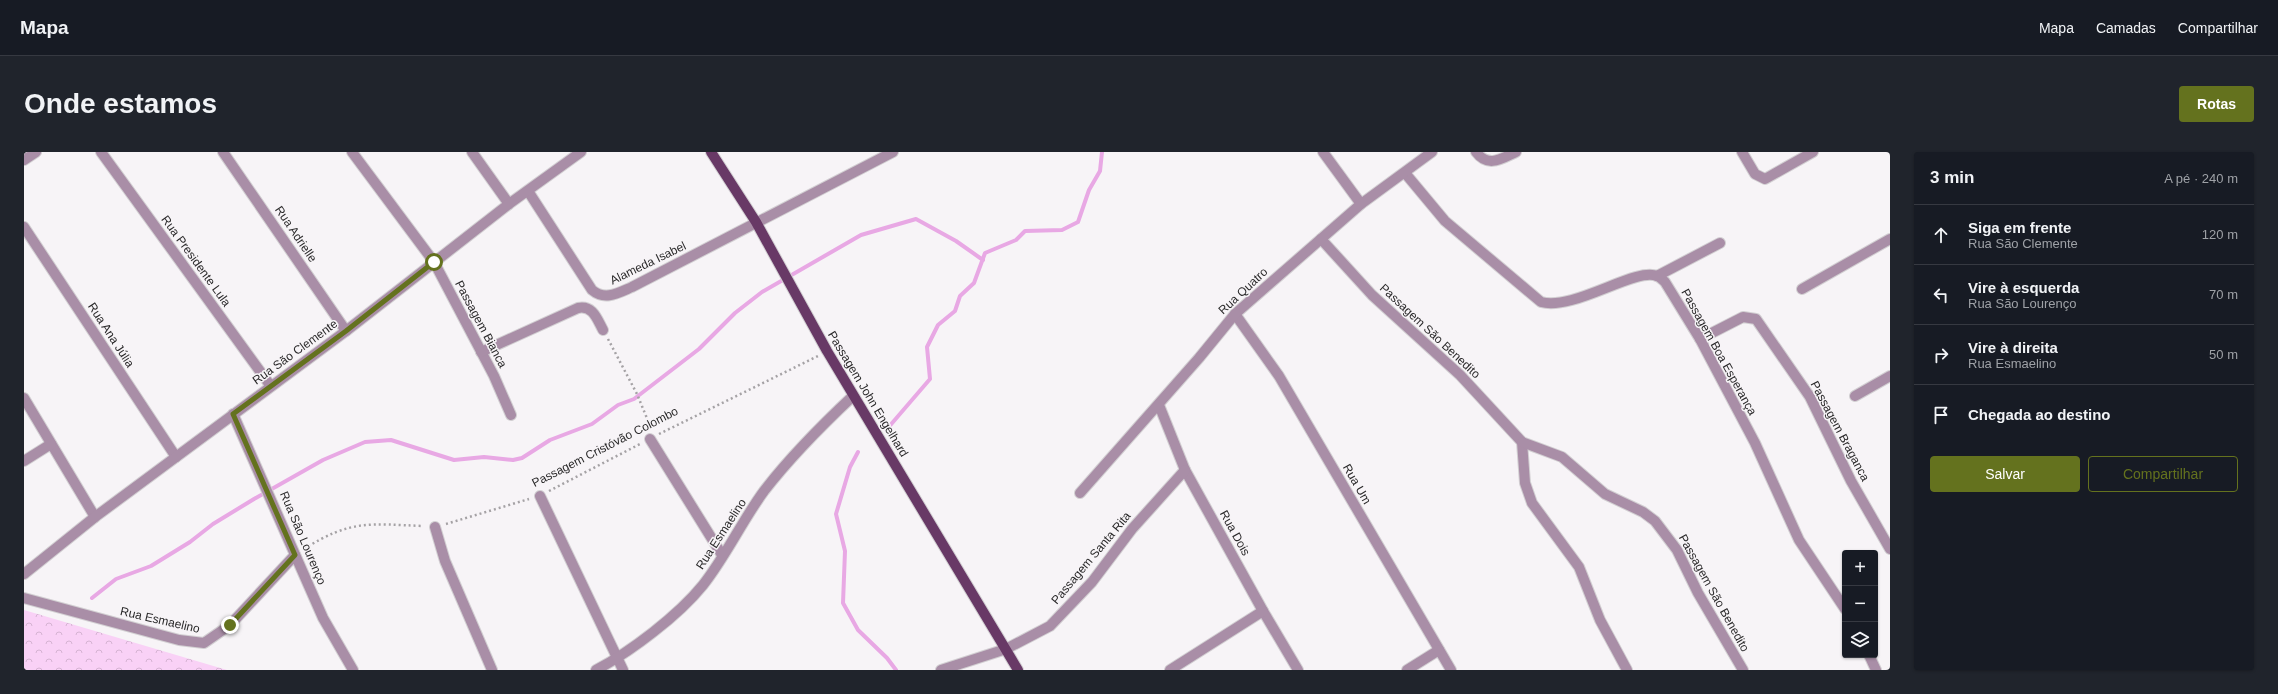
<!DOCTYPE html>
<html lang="pt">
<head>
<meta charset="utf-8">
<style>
	body { margin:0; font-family:Helvetica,sans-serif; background:#20242c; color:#f1f3f6 }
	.controls { position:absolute; right:12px; bottom:12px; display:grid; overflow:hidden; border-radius:4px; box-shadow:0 1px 3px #0004 }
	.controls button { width:36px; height:36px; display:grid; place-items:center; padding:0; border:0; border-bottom:1px solid #363941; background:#171b24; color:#f1f3f6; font:20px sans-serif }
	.stop { position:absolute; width:12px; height:12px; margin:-9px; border:3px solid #64721e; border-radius:50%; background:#fff }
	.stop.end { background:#64721e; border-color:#fff; box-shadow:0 1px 4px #0008 }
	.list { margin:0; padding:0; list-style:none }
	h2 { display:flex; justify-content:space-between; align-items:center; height:52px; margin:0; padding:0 16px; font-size:17px }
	h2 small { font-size:13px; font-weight:400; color:#9ea1a6 }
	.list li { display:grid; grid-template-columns:26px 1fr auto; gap:12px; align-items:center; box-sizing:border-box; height:60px; padding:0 16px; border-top:1px solid #363941 }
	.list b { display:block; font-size:15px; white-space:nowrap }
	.list p { margin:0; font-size:13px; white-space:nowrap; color:#9ea1a6 }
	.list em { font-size:13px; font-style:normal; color:#9ea1a6 }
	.actions { display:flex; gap:8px; padding:12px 16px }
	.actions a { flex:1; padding:9px 0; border:1px solid #64721e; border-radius:4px; text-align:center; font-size:14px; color:#64721e }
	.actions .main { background:#64721e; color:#fff }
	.icon { flex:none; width:22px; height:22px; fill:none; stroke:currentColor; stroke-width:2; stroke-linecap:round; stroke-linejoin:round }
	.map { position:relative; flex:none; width:1866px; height:518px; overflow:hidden; border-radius:4px }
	header { display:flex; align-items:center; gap:24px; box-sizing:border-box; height:56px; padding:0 20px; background:#171b24; border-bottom:1px solid #363941 }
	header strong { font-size:19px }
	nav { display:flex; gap:22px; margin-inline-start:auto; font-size:14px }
	.intro { display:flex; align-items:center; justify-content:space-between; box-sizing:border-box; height:96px; padding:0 24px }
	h1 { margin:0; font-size:28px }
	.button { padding:10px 18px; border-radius:4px; background:#64721e; color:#fff; font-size:14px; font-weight:700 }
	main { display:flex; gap:24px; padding:0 24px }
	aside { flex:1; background:#171b24; border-radius:4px; box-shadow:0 1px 3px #0004 }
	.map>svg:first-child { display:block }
	.forest { fill:url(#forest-crowns) }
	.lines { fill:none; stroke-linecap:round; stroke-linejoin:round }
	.stream { stroke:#e8a8e4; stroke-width:4 }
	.minor-casing { stroke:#d2cfd2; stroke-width:12 }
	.major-casing { stroke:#d2cfd2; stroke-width:12 }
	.path { stroke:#a5a2a5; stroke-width:2.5; stroke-dasharray:2 3; stroke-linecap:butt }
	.minor { stroke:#a98ea7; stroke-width:10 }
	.major { stroke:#683966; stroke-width:10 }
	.route { stroke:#64721e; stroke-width:5 }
	.labels { text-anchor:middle; stroke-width:3; stroke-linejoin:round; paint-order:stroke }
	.street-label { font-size:12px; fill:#2a292a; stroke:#f7f4f7 }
</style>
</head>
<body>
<header>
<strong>Mapa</strong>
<nav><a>Mapa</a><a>Camadas</a><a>Compartilhar</a></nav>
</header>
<div class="intro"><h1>Onde estamos</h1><a class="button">Rotas</a></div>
<main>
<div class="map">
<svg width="1866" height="518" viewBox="0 0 1866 518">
	<defs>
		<pattern id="forest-crowns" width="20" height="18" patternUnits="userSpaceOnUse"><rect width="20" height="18" fill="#f9d1f6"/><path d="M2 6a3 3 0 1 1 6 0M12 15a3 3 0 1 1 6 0" fill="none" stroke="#d6b3d3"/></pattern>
	</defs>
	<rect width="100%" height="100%" fill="#f7f4f7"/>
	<polygon class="forest" points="0,458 203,518 0,518"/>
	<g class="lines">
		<g class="stream">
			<polyline points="863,277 906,227 903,195 914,173 931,159 936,144 950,131 961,101 992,88 1001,79 1038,78 1054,70 1065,38 1076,19 1078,0"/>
			<polyline points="834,300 826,315 812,362 821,399 819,451 834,478 863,506 872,518"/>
			<polyline points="68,446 92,427 127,414 166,390 189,372 230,347 299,308 341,290 367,288 430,308 460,305 489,308 498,306 526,288 568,272 594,253 610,247 675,197 711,161 738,140 837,83 892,67 932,89 959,108"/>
		</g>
		<defs>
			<g id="minor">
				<polyline points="77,0 246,233"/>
				<polyline points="199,0 322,179"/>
				<polyline points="328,0 410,110 470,224 487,263"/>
				<polyline points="448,0 485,52"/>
				<polyline points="1299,0 1337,52"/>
				<path d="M1452 0C1464 16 1477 7 1492 0"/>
				<polyline points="1718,0 1731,22 1741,27 1789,0"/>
				<polyline points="0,8 12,0"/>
				<path d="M1381 21 1421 69 1517 150C1550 159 1611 115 1633 124 1636 125 1639 128 1641 130L1676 187 1731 291 1775 388 1821 457"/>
				<path d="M504 39 568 138C581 149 594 141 608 135L869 0"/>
				<polyline points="0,75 152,305"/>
				<polyline points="1297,87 1348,143 1436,223 1498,290 1501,331 1508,351 1555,415 1576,468 1603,518"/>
				<polyline points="1633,124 1696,91"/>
				<polyline points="1778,137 1866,87"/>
				<polyline points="1211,162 1255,224 1427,518"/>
				<polyline points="1676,187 1719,165 1732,167 1786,245 1827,329 1866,397"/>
				<path d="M457 200 554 156C569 153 573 167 579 178"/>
				<polyline points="1831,244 1866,224"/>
				<polyline points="0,246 71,365"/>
				<polyline points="1135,253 1161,318 1239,459 1274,518"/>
				<polyline points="209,262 299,466 329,518"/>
				<polyline points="626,287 698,403"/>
				<polyline points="1498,290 1538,305 1581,342 1619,360 1631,369 1653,398 1674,441 1719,518"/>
				<polyline points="0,309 27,292"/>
				<polyline points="1056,341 1175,206 1211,162 1337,52 1408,0"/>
				<polyline points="516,344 599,518"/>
				<polyline points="411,375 421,409 468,518"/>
				<polyline points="0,422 71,365 322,179 485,52 557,0"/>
				<polyline points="0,446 155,488 180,491 206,473 271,403"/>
				<polyline points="1845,503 1852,518"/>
				<path d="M572 518C606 500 654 464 679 433 702 404 718 369 740 339 767 304 797 274 829 244"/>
				<polyline points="917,518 982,497 1026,474 1068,430 1108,377 1161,318"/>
				<polyline points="1146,518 1239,459"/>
				<polyline points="1383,518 1415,498"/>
			</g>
			<polyline id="major" points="687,0 732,70 803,199 994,518"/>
		</defs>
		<use href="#minor" class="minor-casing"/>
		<use href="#major" class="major-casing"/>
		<g class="path">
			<polyline points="584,187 613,242 627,276"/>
			<polyline points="635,282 794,204"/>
			<polyline points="525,339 616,292"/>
			<polyline points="422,372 505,347"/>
			<path d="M280 397C327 367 347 372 399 374"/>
		</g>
		<use href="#minor" class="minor"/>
		<use href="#major" class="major"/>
	</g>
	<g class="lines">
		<polyline class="route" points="206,473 271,403 209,262 322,179 410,110"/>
	</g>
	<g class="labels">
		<g class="street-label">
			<text transform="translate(272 82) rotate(56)" y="4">Rua Adrielle</text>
			<text transform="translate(172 109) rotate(54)" y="4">Rua Presidente Lula</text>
			<text transform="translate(624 111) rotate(-26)" y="4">Alameda Isabel</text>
			<text transform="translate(1219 139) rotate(-43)" y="4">Rua Quatro</text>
			<text transform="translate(457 172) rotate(62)" y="4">Passagem Bianca</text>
			<text transform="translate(1406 179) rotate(43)" y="4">Passagem São Benedito</text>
			<text transform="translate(87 183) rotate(57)" y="4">Rua Ana Júlia</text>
			<text transform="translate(271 200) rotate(-36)" y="4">Rua São Clemente</text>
			<text transform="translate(1695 200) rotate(61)" y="4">Passagem Boa Esperança</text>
			<text transform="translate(844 242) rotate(59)" y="4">Passagem John Engelhard</text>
			<text transform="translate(1816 279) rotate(62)" y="4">Passagem Braganca</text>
			<text transform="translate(581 295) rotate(-27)" y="4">Passagem Cristóvão Colombo</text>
			<text transform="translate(1333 332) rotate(60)" y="4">Rua Um</text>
			<text transform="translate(1211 381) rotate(61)" y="4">Rua Dois</text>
			<text transform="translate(697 382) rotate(-57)" y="4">Rua Esmaelino</text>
			<text transform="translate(279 386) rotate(67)" y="4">Rua São Lourenço</text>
			<text transform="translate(1067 406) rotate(-50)" y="4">Passagem Santa Rita</text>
			<text transform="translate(1690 441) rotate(61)" y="4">Passagem São Benedito</text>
			<text transform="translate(136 468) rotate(13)" y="4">Rua Esmaelino</text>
		</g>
	</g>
</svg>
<div class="controls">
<button>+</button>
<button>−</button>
<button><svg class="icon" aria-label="layers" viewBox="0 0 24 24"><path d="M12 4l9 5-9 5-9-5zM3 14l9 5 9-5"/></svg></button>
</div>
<div class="stop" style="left:410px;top:110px"></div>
<div class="stop end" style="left:206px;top:473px"></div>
</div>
<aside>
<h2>3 min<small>A pé · 240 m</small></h2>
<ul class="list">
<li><svg class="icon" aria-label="ahead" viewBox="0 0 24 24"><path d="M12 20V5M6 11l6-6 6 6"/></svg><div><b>Siga em frente</b><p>Rua São Clemente</p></div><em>120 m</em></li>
<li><svg class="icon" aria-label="left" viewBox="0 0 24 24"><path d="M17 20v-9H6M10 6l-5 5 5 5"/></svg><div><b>Vire à esquerda</b><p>Rua São Lourenço</p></div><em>70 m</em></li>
<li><svg class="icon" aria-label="right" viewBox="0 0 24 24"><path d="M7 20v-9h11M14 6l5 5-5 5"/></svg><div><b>Vire à direita</b><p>Rua Esmaelino</p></div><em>50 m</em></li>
<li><svg class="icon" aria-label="arrive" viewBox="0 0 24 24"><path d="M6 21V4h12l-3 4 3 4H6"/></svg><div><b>Chegada ao destino</b></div></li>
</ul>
<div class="actions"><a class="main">Salvar</a><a>Compartilhar</a></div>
</aside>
</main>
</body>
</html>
